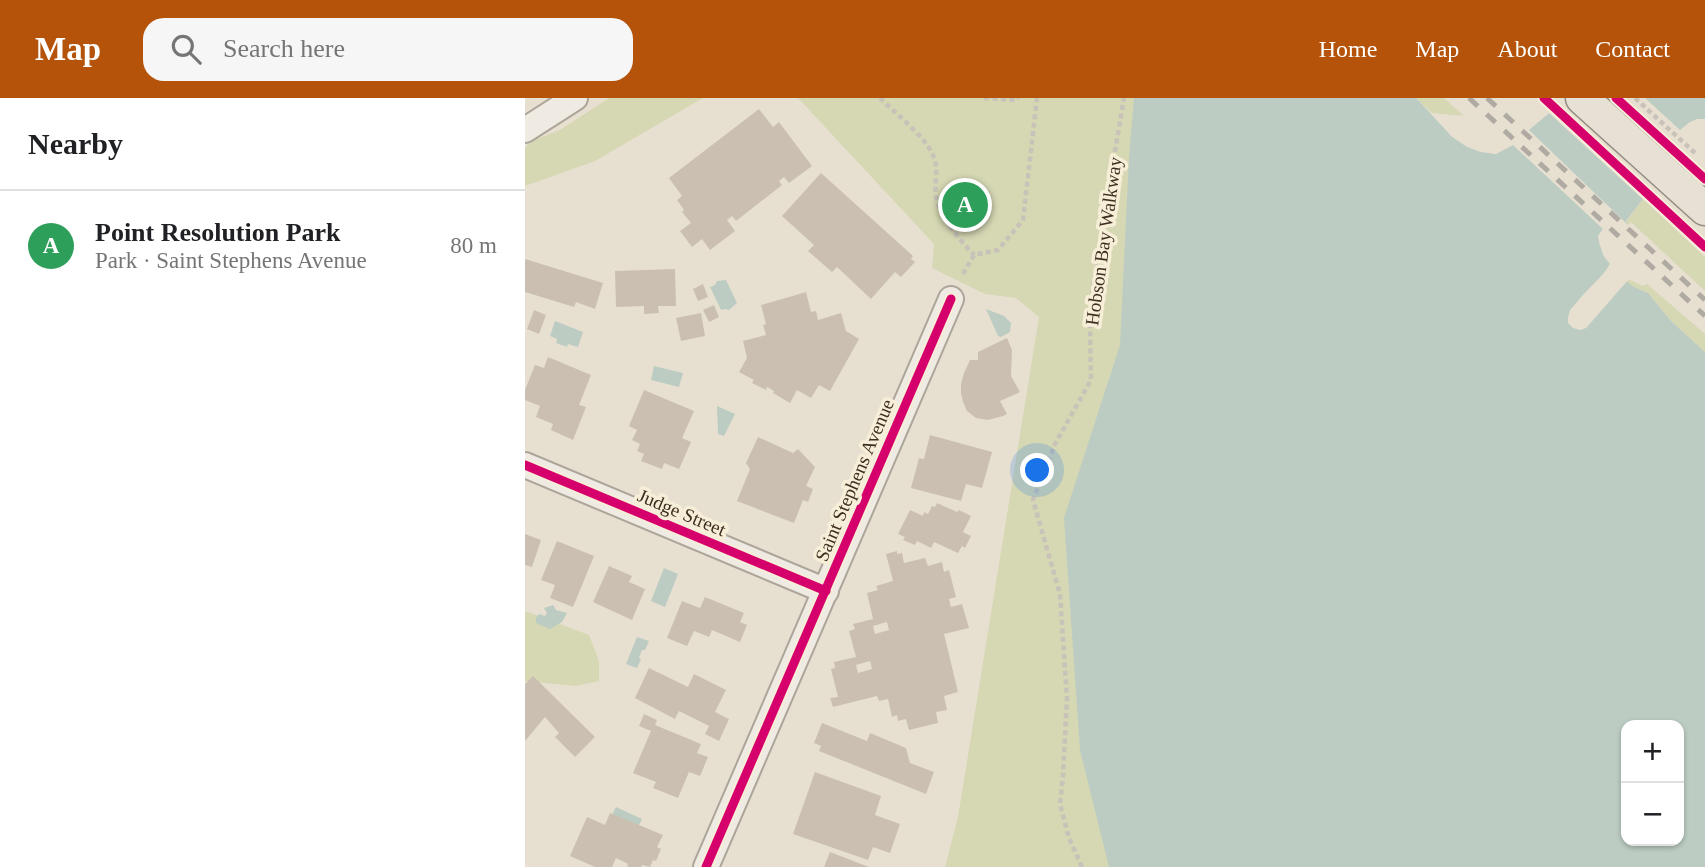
<!DOCTYPE html>
<html lang="en">
<head>
<meta charset="utf-8">
<style>
	body { margin:0; font-family:"Times New Roman",serif; background:#f6f6f6; color:#202124 }
	.controls { position:absolute; right:21px; bottom:21px; display:grid; overflow:hidden; border-radius:14px; box-shadow:0 2px 5px #0004 }
	.controls button { width:63px; height:63px; display:grid; place-items:center; padding:0; border:0; border-bottom:2px solid #e0e0e0; background:#fff; color:#202124; font:35px sans-serif }
	.you { position:absolute; left:513px; top:373px; width:24px; height:24px; margin:-18px; border:5px solid #fff; border-radius:50%; background:#1a73e8; box-shadow:0 0 0 10px #1a73e833 }
	.badge { display:grid; place-items:center; width:46px; height:46px; border-radius:50%; background:#b45309; color:#fff; font-size:23px; font-weight:700 }
	.pin { position:absolute; translate:-50% -50%; border:4px solid #fff; box-shadow:0 2px 7px #0006 }
	.list { margin:0; padding:0; list-style:none }
	h2 { display:flex; justify-content:space-between; align-items:center; height:91px; margin:0; padding:0 28px; font-size:30px }
	h2 small { font-size:23px; font-weight:400; color:#757577 }
	.list li { display:grid; grid-template-columns:46px 1fr auto; gap:21px; align-items:center; box-sizing:border-box; height:112px; padding:0 28px; border-top:2px solid #e0e0e0 }
	.list b { display:block; font-size:26px; white-space:nowrap }
	.list p { margin:0; font-size:23px; white-space:nowrap; color:#757577 }
	.list em { font-size:23px; font-style:normal; color:#757577 }
	.icon { flex:none; width:38px; height:38px; fill:none; stroke:currentColor; stroke-width:2; stroke-linecap:round; stroke-linejoin:round }
	.map { position:relative; flex:none; width:1180px; height:769px; overflow:hidden }
	header { display:flex; align-items:center; gap:42px; box-sizing:border-box; height:98px; padding:0 35px; background:#b45309; color:#fff }
	header strong { font-size:33px }
	nav { display:flex; gap:38px; margin-inline-start:auto; font-size:24px }
	.search { width:490px; height:63px; background:#f6f6f6; display:flex; align-items:center; gap:18px; box-sizing:border-box; padding:0 24px; border-radius:21px; color:#757577; font-size:26px }
	main { display:flex }
	aside { flex:1; background:#fff }
	.map>svg:first-child { display:block }
	.green { fill:#d6d7b3; fill-rule:evenodd }
	.water { fill:#bcccc2; fill-rule:evenodd }
	.pier { fill:#e7e0d1 }
	.building { fill:#cbbfb2; fill-rule:evenodd }
	.lines { fill:none; stroke-linecap:round; stroke-linejoin:round }
	.minor-casing { stroke:#ada599; stroke-width:28 }
	.major-casing { stroke:#928b80; stroke-width:35 }
	.path { stroke:#c8c2b9; stroke-width:4.5; stroke-dasharray:5 3.5; stroke-linecap:butt }
	.minor { stroke:#efebe3; stroke-width:24 }
	.major { stroke:#e6e1d4; stroke-width:32 }
	.rail { stroke:#afaaa2; stroke-width:5; stroke-dasharray:12 12; stroke-linecap:butt }
	.cycleway-casing { stroke:#f7eed8; stroke-width:13 }
	.cycleway { stroke:#d6006c; stroke-width:9 }
	.labels { text-anchor:middle; stroke-width:7; stroke-linejoin:round; paint-order:stroke }
	.street-label { font-size:19px; fill:#3d2e20; stroke:#f7eed8 }
</style>
</head>
<body>
<header>
<strong>Map</strong>
<div class="search"><svg class="icon" aria-label="search" viewBox="0 0 24 24"><circle cx="10" cy="10" r="6"/><path d="M15 15l6 6"/></svg>Search here</div>
<nav><a>Home</a><a>Map</a><a>About</a><a>Contact</a></nav>
</header>
<main>
<aside>
<h2>Nearby<small></small></h2>
<ul class="list">
<li><span class="badge" style="background:#2e9e5b">A</span><div><b>Point Resolution Park</b><p>Park · Saint Stephens Avenue</p></div><em>80 m</em></li>
</ul>
</aside>
<div class="map">
<svg width="1180" height="769" viewBox="0 0 1180 769">
	<rect width="100%" height="100%" fill="#e7e0d1"/>
	<g class="green">
		<polygon points="84,0 178,0 70,63 0,88 0,49 9,42 35,32"/>
		<path d="M273 0H807L846 102 1180 326V769H420L433 719 514 219 491 200 460 196 407 170 409 146ZM1101 627H1154V743H1101Z"/>
		<polygon points="891,0 919,0 939,18 907,15"/>
		<polygon points="1118,101 1180,159 1180,193 1106,124 1103,127 1101,124"/>
		<polygon points="1103,181 1118,188 1122,186 1180,236 1180,254 1146,223 1123,195 1109,189 1101,184"/>
		<polygon points="0,513 64,537 74,563 74,583 51,588 0,583"/>
	</g>
	<g class="water">
		<path d="M609 0H891C918 27 930 51 971 56L1022 17 1035 0H1180V43L1166 47 1118 101 1101 123 1103 127 1078 131 1073 138 1078 157 1085 166C1074 185 1050 199 1043 220L1048 230H1061L1101 183 1109 189 1123 195 1146 223 1180 254V769H584L555 652 539 420 595 247 604 59ZM1101 627H1154V743H1101Z"/>
		<polygon points="201,182 212,205 204,212 200,211 196,212 185,189 190,187 192,183"/>
		<polygon points="461,211 479,218 486,225 485,234 476,239 473,238"/>
		<polygon points="30,223 58,234 53,249 43,246 42,249 31,245 32,241 25,238"/>
		<polygon points="129,268 158,275 154,289 126,282"/>
		<polygon points="192,308 210,316 199,338 193,336"/>
		<polygon points="139,470 153,476 140,509 126,503"/>
		<polygon points="28,507 31,512 42,515 37,524 25,531 11,525 11,520 14,516 20,518 22,515 19,510"/>
		<polygon points="112,539 124,543 120,552 117,552 114,560 116,561 112,570 101,566"/>
		<polygon points="91,709 117,721 113,729 87,717"/>
	</g>
	<polygon class="pier" points="1031,0 1120,0 1155,32 1165,24 1172,21 1180,21 1180,46 1168,50 1121,104 1024,15 1004,32 1103,127 1087,144 1079,136 1077,139 1078,147 1088,168 1083,177 1048,214 1047,223 1050,227 1055,228 1059,227 1099,181 1104,181 1061,230 1055,232 1048,230 1043,225 1043,220 1045,212 1080,175 1085,166 1075,148 1073,138 1078,131 988,47 971,56 956,54 942,49 926,38 907,15 912,16 928,36 943,46 957,51 970,53 980,48 1020,15"/>
	<g class="building">
		<polygon points="234,11 248,29 254,24 287,68 264,85 259,79 254,83 257,87 211,123 207,118 202,122 210,133 185,152 177,141 167,149 155,133 166,125 157,114 159,112 152,102 157,98 144,80"/>
		<polygon points="296,75 388,158 386,161 390,164 376,179 370,174 346,201 312,169 307,174 283,153 289,147 257,118"/>
		<polygon points="0,161 78,185 70,211 51,204 49,209 0,194"/>
		<polygon points="150,171 151,208 133,208 134,215 119,216 119,208 91,209 90,173"/>
		<polygon points="178,186 183,199 173,203 168,191"/>
		<polygon points="281,194 286,214 291,213 293,222 316,215 321,233 334,241 305,293 294,287 286,300 272,292 265,305 248,295 249,293 242,289 241,292 227,285 229,282 214,274 222,260 218,243 241,237 238,227 241,226 236,207"/>
		<polygon points="189,207 194,219 184,224 178,212"/>
		<polygon points="9,212 21,217 14,236 2,231"/>
		<polygon points="176,215 180,238 156,243 151,220"/>
		<polygon points="482,240 487,252 486,278 495,294 475,303 482,316 478,318 463,322 451,320 442,313 438,304 436,295 436,286 439,275 445,262 453,262 453,254"/>
		<polygon points="23,259 66,277 54,307 61,309 48,342 26,332 28,326 11,319 15,308 0,302 0,292 10,267 19,270"/>
		<polygon points="119,292 169,313 157,340 166,344 154,371 139,365 137,371 116,363 119,356 112,353 115,346 107,342 112,332 104,328"/>
		<polygon points="405,337 467,354 457,390 441,386 436,403 386,390 394,360 399,361"/>
		<polygon points="233,339 268,355 273,351 290,369 281,388 288,391 283,404 278,402 269,425 212,403 225,371 221,365"/>
		<polygon points="412,405 432,414 434,412 446,418 438,434 446,438 440,450 437,448 433,455 409,444 406,450 392,443 390,447 378,442 380,439 373,436 385,412 398,418 399,414 403,416 407,408 410,409"/>
		<polygon points="0,436 16,442 7,469 0,467"/>
		<polygon points="32,443 69,458 48,509 25,500 30,487 16,482"/>
		<path d="M372 453V456L377 455 379 465 400 460 403 468 417 464 419 474 424 472 431 499 424 501 426 509 437 506 444 530 419 536 433 594 419 598 422 612 411 614 413 625 384 632 381 621 373 623 372 617 367 619 363 601 354 603 352 598 308 609 305 600 313 599 306 571 310 570 309 564 331 559 324 533 330 531 328 526 348 521 342 495 353 492 351 488 368 483 361 456ZM362 524 364 532 350 536 348 528ZM345 563 347 571 333 575 331 567Z"/>
		<polygon points="84,468 107,478 104,484 120,491 107,522 68,504"/>
		<polygon points="180,499 219,515 215,524 222,527 215,544 187,532 184,539 169,533 162,548 142,540 157,503 175,510"/>
		<polygon points="124,570 163,589 169,576 201,592 190,614 204,621 194,643 180,636 184,628 154,613 150,621 110,600"/>
		<polygon points="8,578 70,639 50,659 30,639 34,635 20,619 0,643 0,586"/>
		<polygon points="119,616 132,622 130,627 176,646 172,655 183,659 175,678 164,674 153,700 128,690 131,684 108,675 126,633 114,628"/>
		<polygon points="297,625 342,643 345,635 381,650 385,665 409,674 401,696 294,653 296,648 289,645"/>
		<polygon points="290,674 356,698 350,717 375,726 365,755 348,749 343,762 268,736"/>
		<polygon points="85,715 138,737 132,749 136,751 131,763 128,762 125,769 117,767 116,769 104,769 102,768 103,766 91,760 87,769 70,769 45,758 62,719 80,727"/>
		<polygon points="305,754 344,769 299,769"/>
	</g>
	<g class="lines">
		<defs>
			<g id="minor">
				<polyline points="0,32 50,0"/>
				<polyline points="0,367 301,493"/>
				<polyline points="181,769 426,201"/>
			</g>
			<polyline id="major" points="1057,0 1180,111"/>
		</defs>
		<use href="#minor" class="minor-casing"/>
		<use href="#major" class="major-casing"/>
		<g class="path">
			<path d="M355 0C369 14 399 38 407 55 416 72 407 86 412 103 418 123 435 142 449 157"/>
			<polyline points="459,0 492,2 493,0"/>
			<polyline points="1110,0 1170,55"/>
			<polyline points="438,176 449,157 473,152 498,122 512,0"/>
			<polyline points="557,769 544,740 535,706 538,677 542,600 535,496 508,402 530,346 566,282 565,224 569,180 583,130 589,59 599,0"/>
		</g>
		<use href="#minor" class="minor"/>
		<use href="#major" class="major"/>
		<g class="rail">
			<polyline points="944,0 1180,218"/>
			<polyline points="962,0 1180,202"/>
		</g>
		<defs>
			<g id="cycleway">
				<polyline points="1019,0 1180,149"/>
				<polyline points="1091,0 1180,81"/>
				<polyline points="0,367 301,493"/>
				<polyline points="181,769 426,201"/>
			</g>
		</defs>
		<use href="#cycleway" class="cycleway-casing"/>
		<use href="#cycleway" class="cycleway"/>
	</g>
	<g class="labels">
		<g class="street-label">
			<text transform="translate(578 143) rotate(-82)" y="7">Hobson Bay Walkway</text>
			<text transform="translate(329 382) rotate(-67)" y="7">Saint Stephens Avenue</text>
			<text transform="translate(157 414) rotate(23)" y="7">Judge Street</text>
		</g>
	</g>
</svg>
<div class="controls">
<button>+</button>
<button>−</button>
</div>
<div class="you"></div>
<div class="pin badge" style="left:440px;top:107px;background:#2e9e5b">A</div>
</div>
</main>
</body>
</html>
